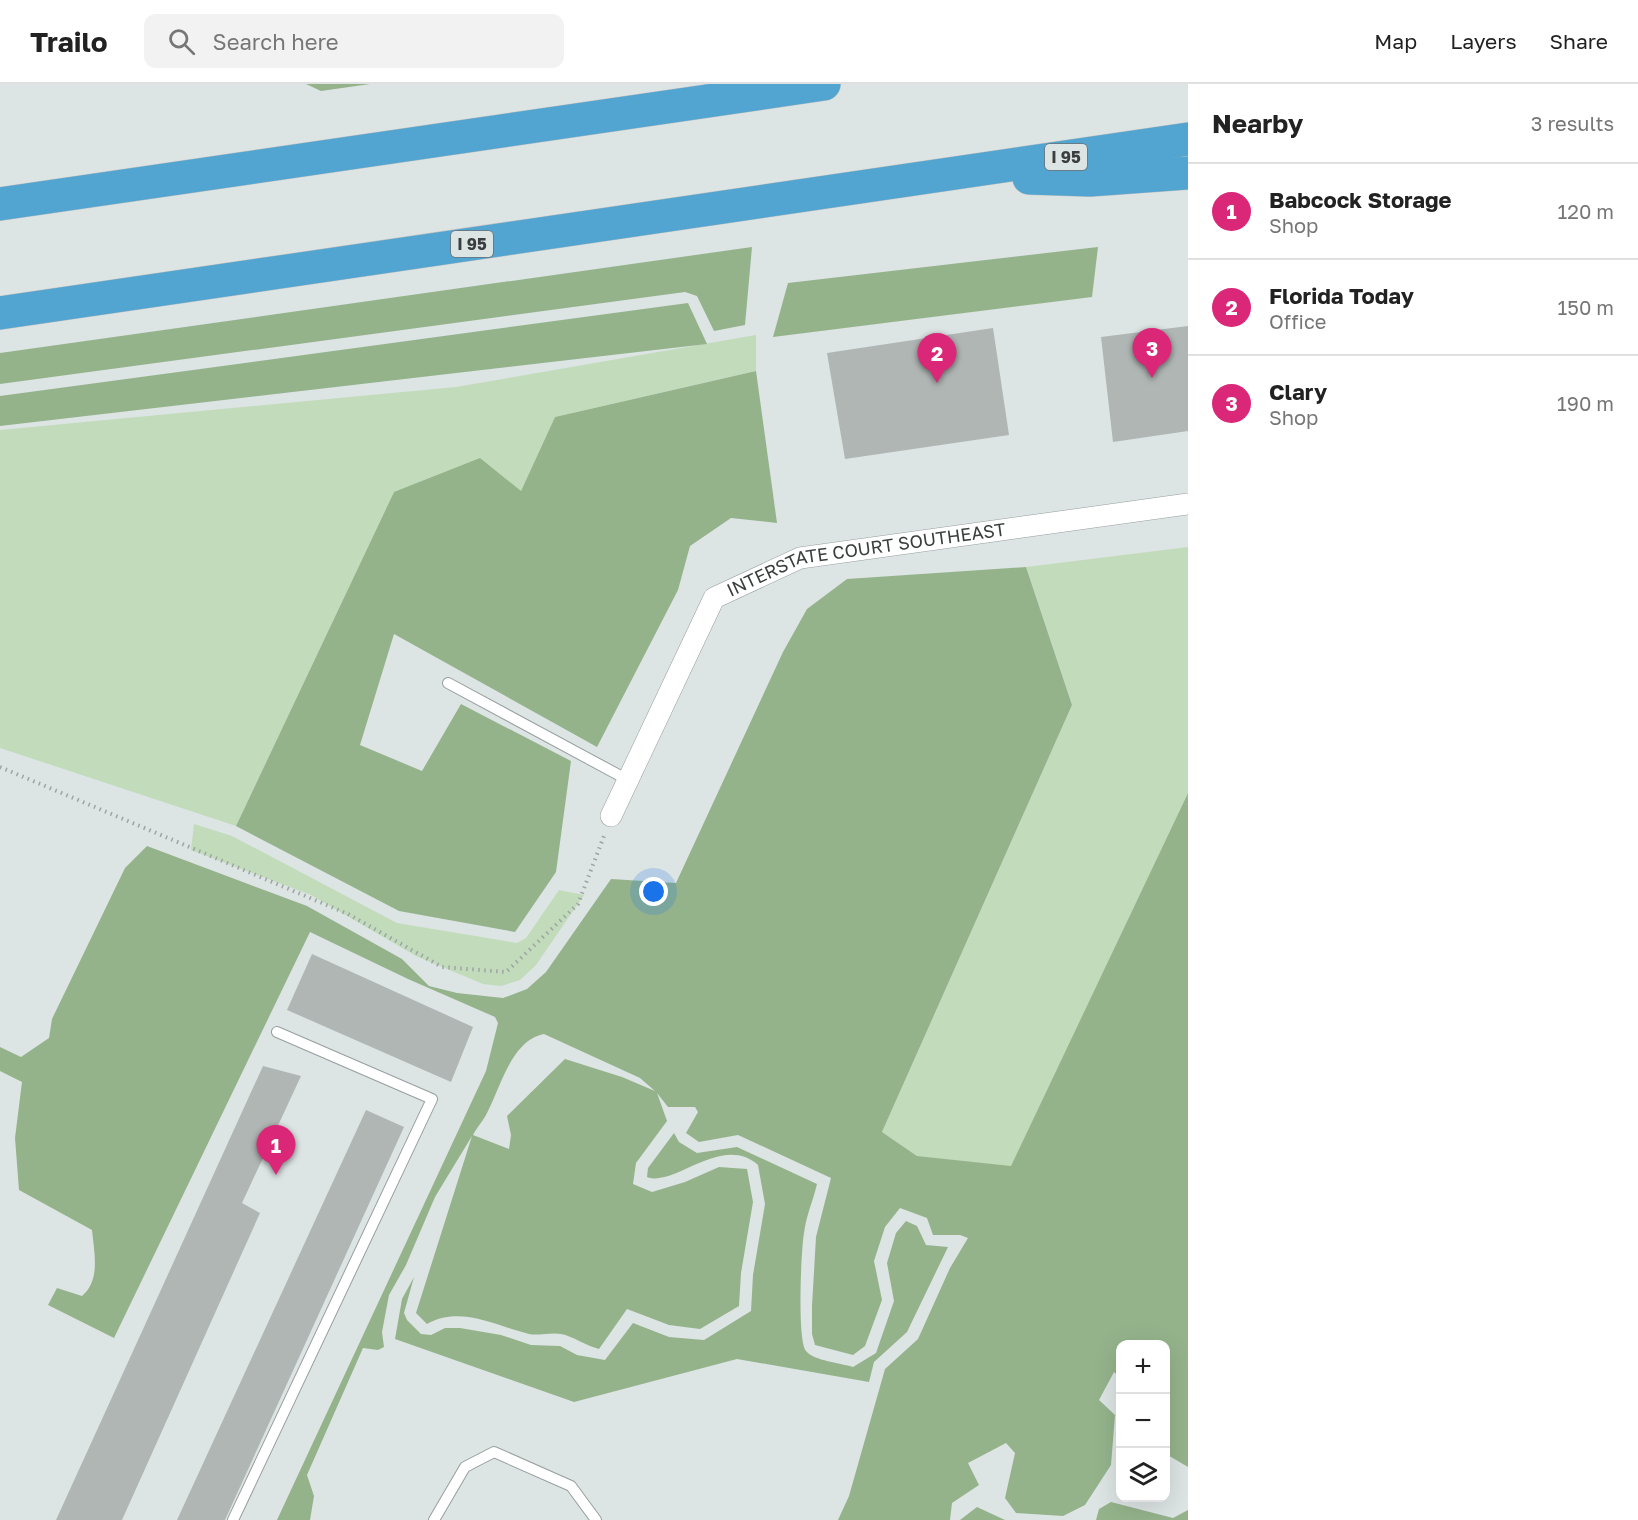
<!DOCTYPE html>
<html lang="en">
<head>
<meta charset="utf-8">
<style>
	body { margin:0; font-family:"Golos Text",sans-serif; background:#f2f2f2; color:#222 }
	.controls { position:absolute; right:18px; bottom:18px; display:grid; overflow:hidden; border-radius:12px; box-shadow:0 6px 24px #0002 }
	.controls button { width:54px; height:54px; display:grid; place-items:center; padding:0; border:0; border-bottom:2px solid #e0e0e0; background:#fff; color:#222; font:30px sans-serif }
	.you { position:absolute; left:654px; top:808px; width:21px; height:21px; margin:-15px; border:4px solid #fff; border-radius:50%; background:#1a73e8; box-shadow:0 0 0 9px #1a73e833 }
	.badge { display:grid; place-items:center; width:39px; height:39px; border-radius:50%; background:#db2777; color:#fff; font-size:20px; font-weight:700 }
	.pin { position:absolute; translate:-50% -50px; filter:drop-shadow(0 2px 3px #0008) }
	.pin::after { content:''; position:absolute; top:32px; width:21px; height:18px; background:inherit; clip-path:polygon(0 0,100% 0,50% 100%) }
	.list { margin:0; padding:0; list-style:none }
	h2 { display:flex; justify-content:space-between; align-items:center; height:78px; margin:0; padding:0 24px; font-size:26px }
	h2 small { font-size:20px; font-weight:400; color:#767676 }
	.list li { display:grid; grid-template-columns:39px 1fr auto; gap:18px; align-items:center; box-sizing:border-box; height:96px; padding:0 24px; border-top:2px solid #e0e0e0 }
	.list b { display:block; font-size:22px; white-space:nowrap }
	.list p { margin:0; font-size:20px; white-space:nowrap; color:#767676 }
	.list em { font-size:20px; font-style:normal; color:#767676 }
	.icon { flex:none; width:33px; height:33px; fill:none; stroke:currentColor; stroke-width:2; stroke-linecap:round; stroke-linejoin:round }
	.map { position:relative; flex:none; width:1188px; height:1436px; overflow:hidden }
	header { display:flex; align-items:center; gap:36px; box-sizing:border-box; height:84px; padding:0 30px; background:#fff; border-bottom:2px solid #e0e0e0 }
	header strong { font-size:28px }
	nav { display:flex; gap:33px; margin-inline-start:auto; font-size:21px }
	.search { width:420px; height:54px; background:#f2f2f2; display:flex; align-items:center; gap:15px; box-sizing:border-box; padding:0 21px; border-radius:12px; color:#767676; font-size:22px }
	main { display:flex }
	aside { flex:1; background:#fff }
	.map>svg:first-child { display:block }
	.green { fill:#c2dcbb }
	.forest { fill:#94b38b; fill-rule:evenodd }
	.building { fill:#b0b6b4 }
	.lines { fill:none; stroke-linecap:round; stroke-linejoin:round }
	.lane-casing { stroke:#979e9e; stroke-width:12 }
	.street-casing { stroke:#979e9e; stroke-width:22 }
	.highway-casing { stroke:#c0c1c1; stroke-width:34 }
	.path { stroke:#9ea4a4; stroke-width:4; stroke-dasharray:1.5 4.5; stroke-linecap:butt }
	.lane { stroke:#fff; stroke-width:10 }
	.street { stroke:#fff; stroke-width:21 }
	.highway { stroke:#51a5d0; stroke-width:33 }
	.labels { text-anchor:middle; stroke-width:4.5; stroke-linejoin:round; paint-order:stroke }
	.shield { fill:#dde4e4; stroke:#6c7070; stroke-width:1.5 }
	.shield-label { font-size:16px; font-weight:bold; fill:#3b3e3e }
	.street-label { font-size:18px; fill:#3b3e3e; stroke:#dde4e4 }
</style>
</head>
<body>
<header>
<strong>Trailo</strong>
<div class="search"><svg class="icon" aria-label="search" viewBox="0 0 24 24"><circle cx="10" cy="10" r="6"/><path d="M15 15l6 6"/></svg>Search here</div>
<nav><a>Map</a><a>Layers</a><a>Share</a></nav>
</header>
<main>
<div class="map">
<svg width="1188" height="1436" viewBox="0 0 1188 1436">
	<rect width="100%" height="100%" fill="#dde4e4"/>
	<g class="green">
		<polygon points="756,251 756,287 555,333 521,407 394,408 236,742 0,664 0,346 456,303"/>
		<polygon points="1188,463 1188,709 1011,1083 917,1072 882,1048 1072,621 1026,483"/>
		<polygon points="194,740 232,752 397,839 517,859 526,854 559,806 584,811 536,881 520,896 501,902 483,900 416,872 311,811 191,766"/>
	</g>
	<g class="forest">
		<polygon points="306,0 370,0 321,7"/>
		<polygon points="752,163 745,241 714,247 697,212 685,208 0,300 0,269"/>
		<polygon points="1098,163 1092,213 773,253 788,199"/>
		<polygon points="688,219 707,260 0,342 0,312"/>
		<polygon points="756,287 777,439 731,434 690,462 678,506 597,663 394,550 360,661 422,687 461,620 571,677 556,788 515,848 399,827 236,742 394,408 480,374 521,407 555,333"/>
		<path d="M1026 483 1072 621 882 1048 917 1072 1011 1082 1188 709V1383L1166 1370V1260H1120V1294L1114 1288 1099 1316 1115 1331 1111 1381 1085 1421 1063 1432 1016 1429 1005 1414 1015 1369 1006 1359 968 1379 979 1401 952 1419 950 1436H838L849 1412 885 1285 918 1255 950 1184 968 1154 960 1151H933L927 1134 900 1124 885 1143 874 1177 882 1216 865 1262 853 1271 815 1261 812 1250V1222L816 1153 831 1094 738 1051 699 1058 686 1049 698 1028 695 1023H668L657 1009 667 1037 636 1079 633 1100 652 1108 685 1098 719 1083 747 1085 753 1118 741 1189 739 1222 700 1245 669 1241 627 1225 599 1265C587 1262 572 1252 561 1250 551 1248 539 1252 529 1250 496 1242 460 1221 427 1240L416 1229 472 1052 435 1113 406 1181 389 1211 382 1248 384 1263 378 1266 363 1264 307 1391 314 1412 310 1436H277L486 987 498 939 495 933 408 895 310 848 114 1254 48 1221 57 1204 82 1212C101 1196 94 1168 92 1146L19 1106 15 1054 22 998 0 987V963L21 973 49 954 52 935 125 784 147 762 307 822 402 875 429 902 457 909 503 914 527 905 546 888 611 795 676 799 783 568 807 525 847 495ZM544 950 640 994 655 1007 622 993 565 975 507 1032 511 1051 509 1065 473 1051C477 1043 484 1036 488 1027 501 1002 512 956 544 950Z"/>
		<path d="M674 1049 679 1058 697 1069 737 1063 817 1100C813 1117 806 1132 804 1149 801 1166 797 1257 806 1267 814 1277 841 1279 853 1283L876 1269 894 1217 887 1179 896 1149 906 1137 917 1142 926 1161 948 1163 907 1248 874 1278 869 1298 737 1275 574 1318 395 1255 402 1215 414 1193 404 1229 407 1236 421 1250 431 1251 445 1244H460L501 1251 531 1261 560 1262 577 1271 605 1276 633 1239 669 1253 704 1256 751 1227 753 1191 765 1120 758 1081C722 1049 674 1104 647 1093L648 1084Z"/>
		<polygon points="1111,1418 1173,1434 1188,1426 1188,1436 1096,1436 1099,1425"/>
		<polygon points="977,1423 1005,1436 960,1436"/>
	</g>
	<g class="building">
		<polygon points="1188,242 1188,347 1113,358 1101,253"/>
		<polygon points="993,244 1009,351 845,375 827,269"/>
		<polygon points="312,870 473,943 451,998 287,926"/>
		<polygon points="263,982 301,992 242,1119 260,1129 122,1436 56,1436"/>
		<polygon points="366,1026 404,1043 225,1436 177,1436"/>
	</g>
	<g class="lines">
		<defs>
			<g id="lane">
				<polyline points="448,599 628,696"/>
				<polyline points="233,1436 432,1015 277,948"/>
				<polyline points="434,1436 465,1383 494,1368 571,1402 596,1436"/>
			</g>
			<g id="street">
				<path id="s1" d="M611 732 714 514 800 474 1188 420"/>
			</g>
			<g id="highway">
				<polyline points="1029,94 1090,96 1188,89"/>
				<polyline points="0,120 824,0"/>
				<polyline points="0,229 1188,55"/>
			</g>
		</defs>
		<use href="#lane" class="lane-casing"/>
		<use href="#street" class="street-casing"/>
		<use href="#highway" class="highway-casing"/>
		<polyline class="path" points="0,683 348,830 442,883 506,888 578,820 604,752"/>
		<use href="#lane" class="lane"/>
		<use href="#street" class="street"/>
		<use href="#highway" class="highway"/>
	</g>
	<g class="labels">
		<g class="shield">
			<rect x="1045" y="60" width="42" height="26" rx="4.5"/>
			<rect x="451" y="147" width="42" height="26" rx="4.5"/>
		</g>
		<g class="shield-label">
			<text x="1066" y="79">I 95</text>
			<text x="472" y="166">I 95</text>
		</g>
		<g class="street-label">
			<text dy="6" stroke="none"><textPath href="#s1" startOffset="400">INTERSTATE COURT SOUTHEAST</textPath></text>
		</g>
	</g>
</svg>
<div class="controls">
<button>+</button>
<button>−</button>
<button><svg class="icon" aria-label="layers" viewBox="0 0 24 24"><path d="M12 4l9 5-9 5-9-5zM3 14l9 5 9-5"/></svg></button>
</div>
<div class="you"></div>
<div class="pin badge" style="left:276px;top:1091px">1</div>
<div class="pin badge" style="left:937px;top:299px">2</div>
<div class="pin badge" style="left:1152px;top:294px">3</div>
</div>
<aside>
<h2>Nearby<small>3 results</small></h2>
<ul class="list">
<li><span class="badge">1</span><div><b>Babcock Storage</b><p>Shop</p></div><em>120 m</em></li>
<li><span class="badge">2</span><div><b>Florida Today</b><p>Office</p></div><em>150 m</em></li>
<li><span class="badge">3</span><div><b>Clary</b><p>Shop</p></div><em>190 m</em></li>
</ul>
</aside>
</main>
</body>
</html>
